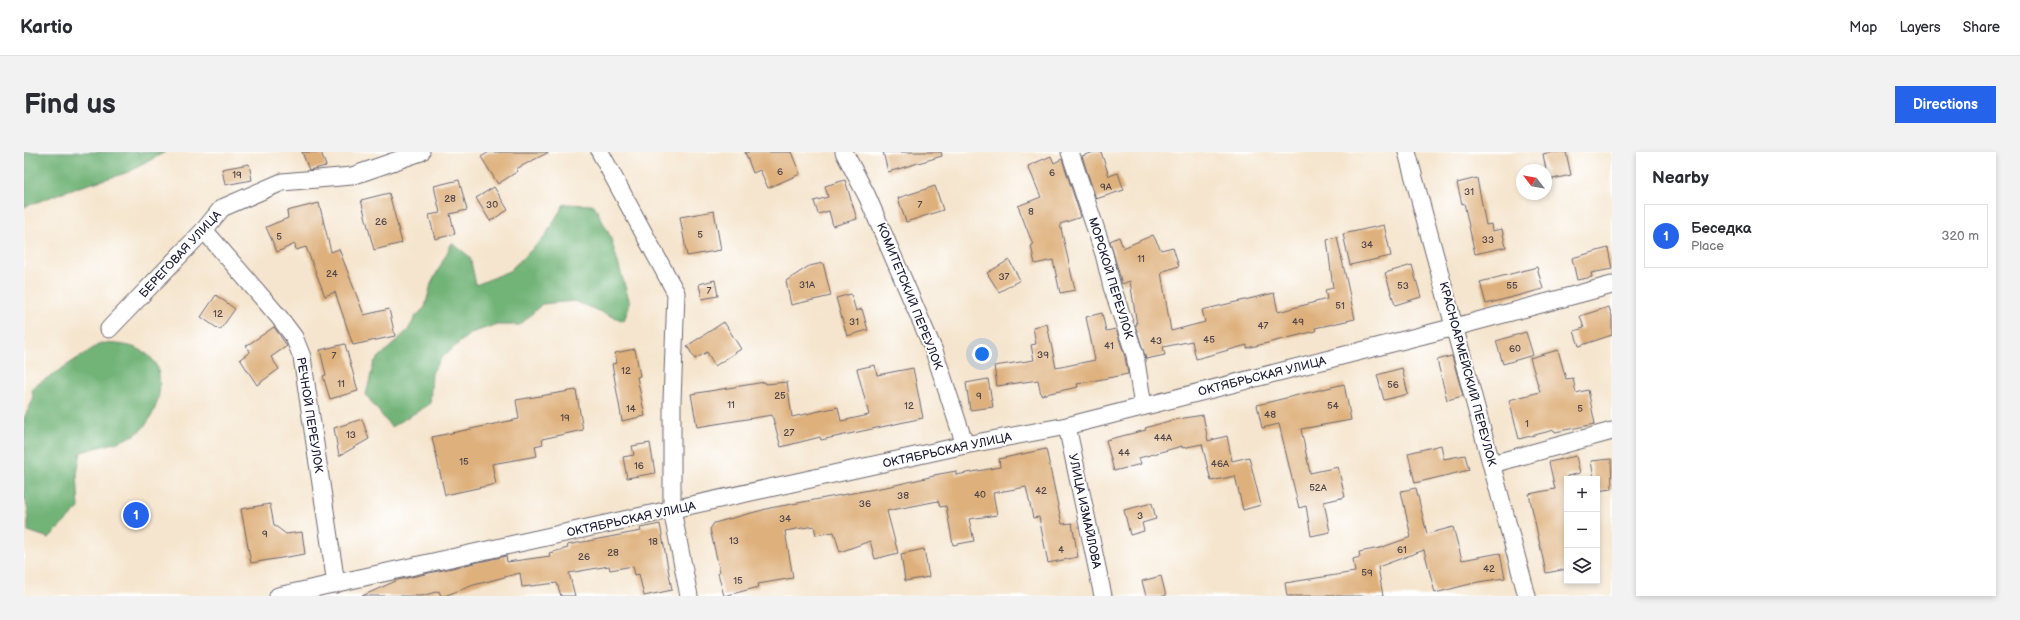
<!DOCTYPE html>
<html lang="en">
<head>
<meta charset="utf-8">
<style>
	body { margin:0; font-family:"Balsamiq Sans",sans-serif; background:#f2f2f3; color:#2b2b33 }
	.controls { position:absolute; right:12px; bottom:12px; display:grid; overflow:hidden; border-radius:0px; box-shadow:0 2px 6px #0003 }
	.controls button { width:36px; height:36px; display:grid; place-items:center; padding:0; border:0; border-bottom:1px solid #e1e1e2; background:#fff; color:#2b2b33; font:20px sans-serif }
	.compass { position:absolute; left:1492px; top:12px; width:36px; height:36px; border-radius:50%; background:#fff; box-shadow:0 2px 6px #0003; rotate:301deg }
	.you { position:absolute; left:958px; top:202px; width:14px; height:14px; margin:-10px; border:3px solid #fff; border-radius:50%; background:#1a73e8; box-shadow:0 0 0 6px #1a73e833 }
	.badge { display:grid; place-items:center; width:26px; height:26px; border-radius:50%; background:#2563eb; color:#fff; font-size:13px; font-weight:700 }
	.pin { position:absolute; translate:-50% -50%; border:2px solid #fff; box-shadow:0 1px 4px #0006 }
	.list { margin:0; padding:0; list-style:none }
	h2 { display:flex; justify-content:space-between; align-items:center; height:52px; margin:0; padding:0 16px; font-size:17px }
	h2 small { font-size:13px; font-weight:400; color:#7c7c81 }
	.list li { display:grid; grid-template-columns:26px 1fr auto; gap:12px; align-items:center; box-sizing:border-box; height:64px; margin:0 8px 8px; padding:0 8px; border:1px solid #e1e1e2; border-radius:0px }
	.list b { display:block; font-size:15px; white-space:nowrap }
	.list p { margin:0; font-size:13px; white-space:nowrap; color:#7c7c81 }
	.list em { font-size:13px; font-style:normal; color:#7c7c81 }
	.icon { flex:none; width:22px; height:22px; fill:none; stroke:currentColor; stroke-width:2; stroke-linecap:round; stroke-linejoin:round }
	.map { position:relative; flex:none; width:1588px; height:444px; overflow:hidden; border-radius:0px }
	header { display:flex; align-items:center; gap:24px; box-sizing:border-box; height:56px; padding:0 20px; background:#fff; border-bottom:1px solid #e1e1e2 }
	header strong { font-size:19px }
	nav { display:flex; gap:22px; margin-inline-start:auto; font-size:14px }
	.intro { display:flex; align-items:center; justify-content:space-between; box-sizing:border-box; height:96px; padding:0 24px }
	h1 { margin:0; font-size:28px }
	.button { padding:10px 18px; border-radius:0px; background:#2563eb; color:#fff; font-size:14px; font-weight:700 }
	main { display:flex; gap:24px; padding:0 24px }
	aside { flex:1; background:#fff; border-radius:0px; box-shadow:0 2px 6px #0003 }
	.map>svg:first-child { display:block }
	.forest { fill:#72b478; stroke:#4a6b5a }
	.building { fill:#deb07b }
	.lines { fill:none; stroke-linecap:round; stroke-linejoin:round }
	.street-casing { stroke:#6c666e; stroke-width:19 }
	.street { stroke:#fff; stroke-width:17 }
	.labels { text-anchor:middle; stroke-width:4; stroke-linejoin:round; paint-order:stroke }
	.number-label { font-size:10px; fill:#51464b }
	.street-label { font-size:12px; fill:#22223b; stroke:#fff }
</style>
</head>
<body>
<header>
<strong>Kartio</strong>
<nav><a>Map</a><a>Layers</a><a>Share</a></nav>
</header>
<div class="intro"><h1>Find us</h1><a class="button">Directions</a></div>
<main>
<div class="map">
<svg width="1588" height="444" viewBox="0 0 1588 444">
	<rect width="100%" height="100%" fill="#fff"/>
	<filter id="ink" filterUnits="userSpaceOnUse"><feTurbulence type="fractalNoise" baseFrequency=".025" numOctaves="2"/><feDisplacementMap in="SourceGraphic" scale="8" xChannelSelector="R" yChannelSelector="G"/><feConvolveMatrix kernelMatrix="1 2 1 2 8 2 1 2 1" color-interpolation-filters="sRGB"/></filter>
	<filter id="wash" filterUnits="userSpaceOnUse"><feTurbulence type="fractalNoise" baseFrequency=".012" numOctaves="4" result="noise"/><feDisplacementMap in="SourceGraphic" scale="16" xChannelSelector="R" yChannelSelector="G"/><feGaussianBlur stdDeviation="0.9" result="paint"/><feColorMatrix in="noise" values="0 0 0 0 0 0 0 0 0 0 0 0 0 0 0 0 0 1.4 0 .05"/><feComposite in="paint" operator="in"/></filter>
	<g filter="url(#wash)">
		<rect width="100%" height="100%" fill="#f5e5ce"/>
		<g class="forest">
			<polygon points="0,0 141,0 105,20 45,38 0,55"/>
			<polygon points="540,52 570,53 586,84 606,151 600,169 550,149 518,152 496,173 471,173 447,181 417,206 408,221 406,252 367,275 342,243 350,210 384,178 392,164 401,155 407,132 428,91 446,105 452,133 485,119 520,86"/>
			<path d="M77 191C94 192 115 192 128 207 145 227 132 271 110 283 96 291 73 295 57 300L53 322 55 356 25 386 4 379V358L0 345V266L9 248 8 236Z"/>
		</g>
		<g id="blocks">
			<g class="building">
				<polygon points="278,0 297,0 302,14 285,18"/>
				<polygon points="465,0 525,0 492,17 494,19 474,32 457,5"/>
				<polygon points="721,0 767,0 776,22 744,36 736,18 729,21"/>
				<polygon points="859,0 917,0 918,4 864,20"/>
				<polygon points="1070,0 1077,0 1085,24 1094,21 1100,38 1072,47 1058,4"/>
				<polygon points="1529,0 1542,0 1547,23 1524,28 1519,2"/>
				<polygon points="1027,4 1030,11 1038,7 1057,65 1036,72 1051,138 1036,141 1029,108 1011,112 1007,94 1009,93 994,54 1017,45 1004,14"/>
				<polygon points="225,12 228,28 201,33 198,17"/>
				<polygon points="1453,26 1462,73 1467,72 1468,79 1478,77 1482,95 1451,102 1440,51 1438,52 1433,31"/>
				<polygon points="435,28 443,58 426,62 431,82 411,87 405,63 416,61 410,34"/>
				<polygon points="821,28 833,67 809,74 805,59 794,62 790,49 804,45 801,34"/>
				<polygon points="911,34 919,58 882,70 874,46"/>
				<polygon points="470,35 484,58 466,69 452,46"/>
				<polygon points="365,41 378,91 350,98 337,48"/>
				<polygon points="295,51 307,100 315,97 340,163 365,157 371,184 329,193 311,140 301,144 282,95 272,98 271,92 253,100 242,75 264,66 263,59"/>
				<polygon points="690,59 697,98 663,104 656,65"/>
				<polygon points="1360,73 1367,104 1326,113 1319,82"/>
				<polygon points="1129,83 1137,98 1149,95 1155,114 1137,120 1147,179 1181,170 1178,158 1250,141 1254,160 1303,147 1301,138 1309,136 1303,87 1313,85 1331,167 1291,176 1292,179 1223,196 1223,193 1172,207 1168,189 1139,195 1141,203 1122,207 1111,173 1113,173 1106,129 1098,132 1086,89 1095,85 1099,96"/>
				<polygon points="1584,96 1588,117 1567,121 1568,125 1553,128 1548,106"/>
				<polygon points="985,108 996,128 975,140 963,121"/>
				<polygon points="799,111 807,144 767,153 762,129 785,114"/>
				<polygon points="1388,113 1397,145 1371,153 1361,121"/>
				<polygon points="1513,115 1519,137 1462,152 1456,130"/>
				<polygon points="691,128 694,144 678,147 675,132"/>
				<polygon points="827,142 832,159 838,157 844,178 823,184 812,146"/>
				<polygon points="192,143 211,157 196,178 177,165"/>
				<polygon points="1585,155 1588,164 1588,183 1555,194 1550,179 1560,176 1556,164"/>
				<polygon points="1078,161 1082,179 1092,177 1101,205 1104,222 1053,232 1054,235 1017,243 1014,228 973,234 970,214 1010,208 1007,193 1012,192 1009,175 1023,172 1032,216 1071,208 1062,165"/>
				<polygon points="700,170 717,197 691,214 683,200 671,207 663,194"/>
				<polygon points="250,175 263,194 247,205 255,217 233,233 216,207 226,200 222,194"/>
				<polygon points="1502,180 1509,203 1479,212 1472,189"/>
				<polygon points="321,192 334,239 306,247 299,224 302,223 296,198"/>
				<polygon points="611,197 616,224 613,225 621,264 598,269 588,212 593,211 591,201"/>
				<polygon points="1534,198 1542,227 1549,226 1552,241 1564,238 1571,272 1531,280 1530,278 1495,287 1485,248 1516,240 1506,206"/>
				<polygon points="1428,204 1439,244 1423,248 1413,208"/>
				<polygon points="851,213 853,223 889,216 899,266 797,288 796,285 757,295 748,263 673,275 667,242 741,230 742,232 763,230 768,265 814,255 817,269 845,263 833,217"/>
				<polygon points="1378,216 1384,242 1360,248 1353,223"/>
				<polygon points="964,227 969,255 946,258 942,231"/>
				<polygon points="1320,232 1327,268 1277,277 1286,321 1314,315 1321,345 1300,350 1306,380 1287,384 1282,354 1275,356 1255,272 1238,276 1233,253"/>
				<polygon points="552,238 559,278 518,287 519,292 511,294 513,304 468,312 472,332 421,343 408,285 495,267 492,248"/>
				<polygon points="1179,263 1184,289 1203,284 1208,309 1225,305 1237,353 1219,358 1211,324 1187,329 1178,292 1158,296 1158,294 1115,306 1117,312 1090,319 1082,288 1122,278 1121,276 1148,268"/>
				<polygon points="338,267 345,287 315,304 310,276"/>
				<polygon points="626,291 631,321 603,326 599,305 610,303 608,294"/>
				<polygon points="1417,293 1420,307 1441,303 1445,318 1391,331 1384,301"/>
				<polygon points="1022,297 1038,372 1048,371 1054,405 1024,411 1015,365 1009,366 1002,335 969,341 973,363 945,367 950,389 929,393 922,354 916,355 914,349 863,359 874,401 851,407 846,389 816,400 810,380 792,383 790,374 761,379 769,426 734,432 735,435 700,444 694,421 696,420 686,377 690,371 746,356 867,334 910,324 910,323 932,319 932,323 976,315 975,307"/>
				<polygon points="1552,304 1556,321 1543,324 1543,417 1522,421 1505,342 1531,337 1525,310"/>
				<polygon points="1587,307 1588,337 1573,339 1573,327 1570,327 1567,309"/>
				<polygon points="1392,336 1403,382 1429,375 1438,408 1476,401 1481,426 1454,430 1411,441 1400,398 1354,415 1359,444 1263,444 1261,431 1331,420 1329,407 1336,405 1335,400 1356,396 1387,385 1377,339"/>
				<polygon points="1128,351 1132,367 1118,371 1120,379 1106,383 1100,358"/>
				<polygon points="246,352 250,373 262,382 278,380 281,402 227,411 217,357"/>
				<polygon points="636,372 648,438 620,444 615,422 611,423 609,414 586,418 585,414 545,421 551,444 537,444 533,431 498,435 496,421 450,433 420,444 417,444 415,439 398,444 338,444 374,428 482,404 483,410 526,404 525,401 544,396 543,393 617,379 616,376"/>
				<polygon points="900,397 905,425 881,429 877,402"/>
				<polygon points="1137,424 1142,444 1122,444 1118,429"/>
			</g>
		</g>
	</g>
	<g filter="url(#ink)">
		<use href="#blocks" fill-opacity="0" stroke="#6c666e" stroke-width="1"/>
		<g class="lines">
			<defs>
				<g id="street">
					<polyline points="576,0 652,141 648,249 648,358 665,444"/>
					<polyline points="820,0 843,44 910,199 941,293"/>
					<polyline points="1046,0 1080,102 1088,135 1111,203 1119,254"/>
					<polyline points="1383,0 1503,444"/>
					<polyline points="180,78 255,165 270,185 278,205 312,432"/>
					<polyline points="85,177 180,78 198,56 258,30 328,24 397,0"/>
					<polyline points="1043,274 1079,444"/>
					<polyline points="1468,312 1588,279"/>
					<polyline points="254,444 941,293 1043,274 1431,175 1588,133"/>
				</g>
			</defs>
			<use href="#street" class="street-casing"/>
			<use href="#street" class="street"/>
		</g>
	</g>
	<g class="labels">
		<g class="number-label">
			<text x="756" y="23">6</text>
			<text x="1028" y="24">6</text>
			<text x="213" y="26">19</text>
			<text x="1082" y="38">9А</text>
			<text x="1445" y="43">31</text>
			<text x="426" y="50">28</text>
			<text x="468" y="56">30</text>
			<text x="896" y="56">7</text>
			<text x="1007" y="63">8</text>
			<text x="357" y="73">26</text>
			<text x="676" y="86">5</text>
			<text x="255" y="88">5</text>
			<text x="1464" y="91">33</text>
			<text x="1343" y="96">34</text>
			<text x="1117" y="110">11</text>
			<text x="308" y="125">24</text>
			<text x="980" y="128">37</text>
			<text x="783" y="136">31А</text>
			<text x="1379" y="137">53</text>
			<text x="1488" y="137">55</text>
			<text x="685" y="142">7</text>
			<text x="1316" y="157">51</text>
			<text x="194" y="165">12</text>
			<text x="830" y="173">31</text>
			<text x="1274" y="173">49</text>
			<text x="1239" y="177">47</text>
			<text x="1185" y="191">45</text>
			<text x="1132" y="192">43</text>
			<text x="1085" y="197">41</text>
			<text x="1491" y="200">60</text>
			<text x="1019" y="206">39</text>
			<text x="310" y="207">7</text>
			<text x="602" y="222">12</text>
			<text x="317" y="235">11</text>
			<text x="1369" y="236">56</text>
			<text x="756" y="247">25</text>
			<text x="955" y="247">9</text>
			<text x="707" y="256">11</text>
			<text x="885" y="257">12</text>
			<text x="1309" y="257">54</text>
			<text x="607" y="260">14</text>
			<text x="1556" y="260">5</text>
			<text x="1246" y="266">48</text>
			<text x="541" y="269">19</text>
			<text x="1503" y="275">1</text>
			<text x="765" y="284">27</text>
			<text x="327" y="286">13</text>
			<text x="1139" y="289">44А</text>
			<text x="1100" y="304">44</text>
			<text x="440" y="313">15</text>
			<text x="1196" y="315">46А</text>
			<text x="615" y="317">16</text>
			<text x="1294" y="339">52А</text>
			<text x="1017" y="342">42</text>
			<text x="956" y="346">40</text>
			<text x="879" y="347">38</text>
			<text x="841" y="355">36</text>
			<text x="1116" y="367">3</text>
			<text x="761" y="370">34</text>
			<text x="241" y="385">9</text>
			<text x="710" y="392">13</text>
			<text x="629" y="393">18</text>
			<text x="1037" y="401">4</text>
			<text x="1378" y="401">61</text>
			<text x="589" y="404">28</text>
			<text x="560" y="408">26</text>
			<text x="1465" y="420">42</text>
			<text x="1343" y="424">59</text>
			<text x="714" y="432">15</text>
		</g>
		<g class="street-label">
			<text transform="translate(156 102) rotate(-47)" y="4">БЕРЕГОВАЯ УЛИЦА</text>
			<text transform="translate(1087 126) rotate(73)" y="4">МОРСКОЙ ПЕРЕУЛОК</text>
			<text transform="translate(886 144) rotate(68)" y="4">КОМИТЕТСКИЙ ПЕРЕУЛОК</text>
			<text transform="translate(1444 222) rotate(75)" y="4">КРАСНОАРМЕЙСКИЙ ПЕРЕУЛОК</text>
			<text transform="translate(1238 224) rotate(-14)" y="4">ОКТЯБРЬСКАЯ УЛИЦА</text>
			<text transform="translate(286 263) rotate(81)" y="4">РЕЧНОЙ ПЕРЕУЛОК</text>
			<text transform="translate(923 298) rotate(-12)" y="4">ОКТЯБРЬСКАЯ УЛИЦА</text>
			<text transform="translate(1061 359) rotate(78)" y="4">УЛИЦА ИЗМАЙЛОВА</text>
			<text transform="translate(607 367) rotate(-12)" y="4">ОКТЯБРЬСКАЯ УЛИЦА</text>
		</g>
	</g>
</svg>
<div class="controls">
<button>+</button>
<button>−</button>
<button><svg class="icon" aria-label="layers" viewBox="0 0 24 24"><path d="M12 4l9 5-9 5-9-5zM3 14l9 5 9-5"/></svg></button>
</div>
<svg class="compass" viewBox="-18 -18 36 36"><path d="M0-13l5 13h-10z" fill="#e53935"/><path d="M0 13l5-13h-10z" fill="#7c7c81"/></svg>
<div class="you"></div>
<div class="pin badge" style="left:112px;top:363px">1</div>
</div>
<aside>
<h2>Nearby<small></small></h2>
<ul class="list">
<li><span class="badge">1</span><div><b>Беседка</b><p>Place</p></div><em>320 m</em></li>
</ul>
</aside>
</main>
</body>
</html>
